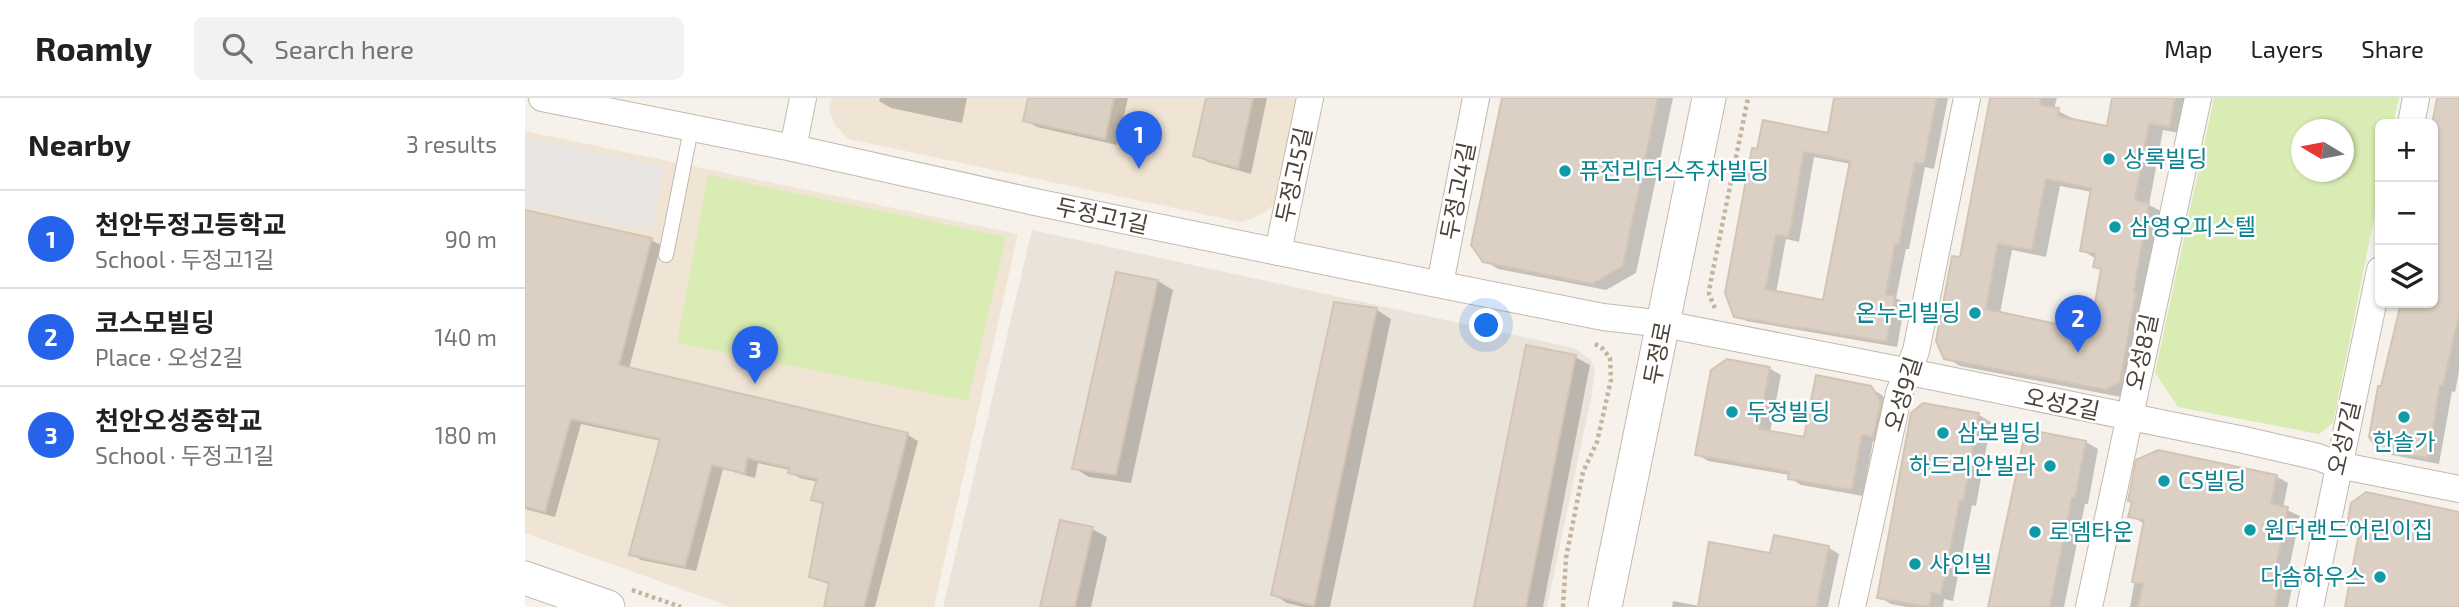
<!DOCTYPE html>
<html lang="en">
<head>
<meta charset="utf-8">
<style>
	body { margin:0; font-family:"Exo 2","Noto Sans KR",sans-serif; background:#f2f2f2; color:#202124 }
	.controls { position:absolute; right:21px; top:21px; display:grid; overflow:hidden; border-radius:10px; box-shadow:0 2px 5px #0004 }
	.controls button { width:63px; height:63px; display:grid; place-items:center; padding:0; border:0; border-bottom:2px solid #e0e0e0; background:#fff; color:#202124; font:35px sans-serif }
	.compass { position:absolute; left:1766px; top:21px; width:63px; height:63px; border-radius:50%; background:#fff; box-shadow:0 2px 5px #0004; rotate:280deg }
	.you { position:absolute; left:962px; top:228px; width:24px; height:24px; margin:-18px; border:5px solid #fff; border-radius:50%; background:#1a73e8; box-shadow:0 0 0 10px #1a73e833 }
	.badge { display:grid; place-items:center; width:46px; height:46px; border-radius:50%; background:#2563eb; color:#fff; font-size:23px; font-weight:700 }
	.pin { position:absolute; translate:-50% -58px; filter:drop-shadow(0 2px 4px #0008) }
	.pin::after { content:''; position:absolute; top:37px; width:24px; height:21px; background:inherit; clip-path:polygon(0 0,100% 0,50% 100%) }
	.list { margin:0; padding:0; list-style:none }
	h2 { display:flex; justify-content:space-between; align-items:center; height:91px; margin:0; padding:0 28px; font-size:30px }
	h2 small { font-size:23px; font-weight:400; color:#757577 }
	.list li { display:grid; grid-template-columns:46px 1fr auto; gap:21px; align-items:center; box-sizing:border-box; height:98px; padding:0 28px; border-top:2px solid #e0e0e0 }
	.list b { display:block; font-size:26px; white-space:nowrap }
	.list p { margin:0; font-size:23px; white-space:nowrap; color:#757577 }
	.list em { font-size:23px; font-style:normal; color:#757577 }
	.icon { flex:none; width:38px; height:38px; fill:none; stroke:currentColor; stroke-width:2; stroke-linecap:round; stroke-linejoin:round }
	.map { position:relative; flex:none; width:1934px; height:509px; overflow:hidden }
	header { display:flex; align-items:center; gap:42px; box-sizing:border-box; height:98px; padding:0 35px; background:#fff; border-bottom:2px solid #e0e0e0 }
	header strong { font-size:33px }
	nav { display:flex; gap:38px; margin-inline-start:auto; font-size:24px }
	.search { width:490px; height:63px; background:#f2f2f2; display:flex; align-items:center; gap:18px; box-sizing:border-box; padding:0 24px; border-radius:10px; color:#757577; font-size:26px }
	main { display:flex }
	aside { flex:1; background:#fff }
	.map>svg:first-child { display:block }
	.residential { fill:#eae3d9 }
	.education { fill:#f0e5d5 }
	.green { fill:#d8ecb3; fill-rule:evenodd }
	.parking { fill:#e8e5e3 }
	.shadow { fill:#0003; fill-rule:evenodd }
	.building { fill:#dccfc3; stroke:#d4c4b3; stroke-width:2; fill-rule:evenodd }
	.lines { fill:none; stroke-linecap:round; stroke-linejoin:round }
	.service-casing { stroke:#c3b9ad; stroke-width:16 }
	.minor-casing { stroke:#c3b9ad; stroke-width:28 }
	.tertiary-casing { stroke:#c3b9ad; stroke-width:35 }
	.path { stroke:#c5b39d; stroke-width:4.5; stroke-dasharray:3.5 3.5; stroke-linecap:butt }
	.service { stroke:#fff; stroke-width:14 }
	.minor { stroke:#fff; stroke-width:26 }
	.tertiary { stroke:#fff; stroke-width:33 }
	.culture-dot { fill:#0f9aa8; stroke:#fff; stroke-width:2.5 }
	.labels { text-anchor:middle; stroke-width:5; stroke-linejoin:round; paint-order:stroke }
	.culture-label { font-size:23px; fill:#0d838f; stroke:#fff; text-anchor:start }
	.street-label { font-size:23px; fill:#4b4238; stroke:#fff }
</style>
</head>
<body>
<header>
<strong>Roamly</strong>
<div class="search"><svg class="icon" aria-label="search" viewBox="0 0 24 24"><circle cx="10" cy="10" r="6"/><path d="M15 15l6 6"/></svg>Search here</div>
<nav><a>Map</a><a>Layers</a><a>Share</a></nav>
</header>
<main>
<aside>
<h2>Nearby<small>3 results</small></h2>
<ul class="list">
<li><span class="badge">1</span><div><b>천안두정고등학교</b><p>School · 두정고1길</p></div><em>90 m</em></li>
<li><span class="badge">2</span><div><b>코스모빌딩</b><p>Place · 오성2길</p></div><em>140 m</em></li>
<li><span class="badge">3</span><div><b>천안오성중학교</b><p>School · 두정고1길</p></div><em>180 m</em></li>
</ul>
</aside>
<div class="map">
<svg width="1934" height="509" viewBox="0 0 1934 509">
	<rect width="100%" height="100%" fill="#f6f2eb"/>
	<polygon class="residential" points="507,132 1049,250 1066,262 1070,273 1066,300 1022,509 418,509"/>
	<g class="education">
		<polygon points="307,0 775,0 755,101 740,114 726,121 715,124 323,41 310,27 304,13"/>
		<polygon points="0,33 493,136 409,509 206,509 0,435"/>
	</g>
	<g class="green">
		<path d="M1689 0H1874L1868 26H1855V91L1808 325 1794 336 1653 309 1630 275ZM1776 32H1818V74H1776Z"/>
		<polygon points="183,77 481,139 443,303 152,245"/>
	</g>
	<polygon class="parking" points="0,38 139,69 126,133 0,108"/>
	<g class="shadow">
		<polygon points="355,0 442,0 437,25 366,10 354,3"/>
		<polygon points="505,0 603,0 592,47 512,29 500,22"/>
		<polygon points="683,0 742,0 726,76 683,64 670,57"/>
		<polygon points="979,0 1148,0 1111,175 1081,192 973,171 960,163"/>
		<path d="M1311 0H1423L1409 71 1400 69 1384 151H1381L1371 200 1380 205 1372 249 1221 223 1210 217 1228 52 1304 37ZM1289 59 1326 66 1299 204 1251 195 1261 141 1274 144Z"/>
		<path d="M1467 0H1532L1529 11 1547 20V23L1583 30 1589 0H1665L1659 36 1638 32 1624 107 1638 114 1596 299 1435 268 1420 259ZM1535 88 1567 94 1557 152 1571 161 1570 168 1578 173 1566 235 1475 215 1487 152 1521 159Z"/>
		<polygon points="1914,0 1934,0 1934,274 1930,294 1927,293 1914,366 1867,357 1855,350 1857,290 1877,205 1908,205 1908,30"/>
		<polygon points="0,113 126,142 136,147 104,271 383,337 393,343 350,509 301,509 305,486 286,478 299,407 288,401 293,384 275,380 265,374 265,372 233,365 230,380 198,371 171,473 116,462 106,456 136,343 56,326 30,419 0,411"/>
		<polygon points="633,183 648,192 606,385 564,379 549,370"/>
		<polygon points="810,206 852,212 866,221 805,509 779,509 762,505 748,496"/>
		<polygon points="1050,259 1065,267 1018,509 951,509"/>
		<polygon points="1244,270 1256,277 1245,334 1281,341 1345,290 1357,297 1367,312 1359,345 1348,343 1338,398 1276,387 1265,380 1265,377 1183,363 1172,356"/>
		<polygon points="1454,317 1466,324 1451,408 1447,407 1428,503 1419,501 1418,509 1382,509 1366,506 1354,499"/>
		<polygon points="1503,333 1561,344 1573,351 1563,406 1560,406 1539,509 1466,509"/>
		<polygon points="1751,378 1763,385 1758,410 1775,418 1762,481 1768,485 1763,509 1605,509 1620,426 1605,418"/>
		<polygon points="567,431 582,439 566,509 517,509"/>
		<polygon points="1250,439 1304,450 1314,456 1303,509 1147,509 1148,503 1175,508 1247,457"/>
	</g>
	<g class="building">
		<polygon points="503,0 589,0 580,41 498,23"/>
		<polygon points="681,0 728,0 713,70 668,58"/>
		<polygon points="977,0 1133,0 1098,168 1067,186 958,164 946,147"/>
		<path d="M1309 0H1412L1399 66 1390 65 1374 147 1370 146 1361 196 1370 198 1362 244 1209 219 1200 195 1227 50 1232 51 1238 22 1303 35ZM1279 54 1325 63 1298 202 1241 191 1251 137 1264 139Z"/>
		<path d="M1465 0H1516L1515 7 1534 10 1533 18 1582 28 1587 0H1650L1645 29 1624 26 1610 102 1624 105 1609 193 1611 194 1595 284 1581 292 1419 261 1411 243 1427 158 1435 159ZM1521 81 1566 90 1555 153 1571 156 1568 169 1576 171 1565 233 1461 211 1473 146 1507 152Z"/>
		<polygon points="1912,0 1934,0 1934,217 1918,288 1915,288 1903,360 1853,351 1844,339 1853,288 1856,288 1876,205 1908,205 1908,21"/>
		<polygon points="0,112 127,140 94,267 383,335 339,509 299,509 304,485 284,479 298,405 286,402 292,381 263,375 264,370 222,360 220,376 187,367 160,469 104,457 135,341 46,321 20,414 0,409"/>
		<polygon points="591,174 633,182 591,377 547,371"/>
		<polygon points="809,204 852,210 789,508 746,497"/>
		<polygon points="1001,247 1051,257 1001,509 949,509"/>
		<polygon points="1202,261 1245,269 1234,331 1279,339 1291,277 1346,288 1356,304 1348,339 1337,337 1327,392 1263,381 1264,374 1170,357 1186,272"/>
		<polygon points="1398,305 1454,315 1439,402 1435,402 1416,497 1407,495 1404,509 1352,500 1386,315"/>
		<polygon points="1501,331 1561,343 1550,400 1547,400 1525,509 1463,509"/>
		<polygon points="1633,352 1752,377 1746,406 1763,409 1750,475 1756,476 1750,509 1613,509 1618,486 1607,484 1619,422 1603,419 1607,404 1603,403 1611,362"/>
		<polygon points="1841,394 1934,414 1934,509 1820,509 1835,430 1822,427 1826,405"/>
		<polygon points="535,422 568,429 550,509 515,509"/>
		<polygon points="1249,437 1304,448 1292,509 1173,509 1184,444 1245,455"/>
	</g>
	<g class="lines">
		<defs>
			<polyline id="service" points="141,157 166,31"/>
			<g id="minor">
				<polyline points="17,0 268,50 510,104 822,168 1078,219 1139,226 1385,274 1719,342 1793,359 1813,367 1934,391"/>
				<polyline points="1886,26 1891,0"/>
				<polyline points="268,50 278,0"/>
				<polyline points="753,154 785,0"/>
				<polyline points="915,186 951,0"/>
				<polyline points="1327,509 1374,295 1391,253 1442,0"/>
				<polyline points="1564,509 1673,0"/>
				<polyline points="1785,509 1855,172"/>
			</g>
			<g id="tertiary">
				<polyline points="0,480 83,509"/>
				<polyline points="1080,509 1184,0"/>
			</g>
		</defs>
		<use href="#service" class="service-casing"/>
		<use href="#minor" class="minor-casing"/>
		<use href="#tertiary" class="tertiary-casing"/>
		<g class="path">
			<polyline points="1190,210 1184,196 1185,187 1223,0"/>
			<polyline points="107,492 156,509"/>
			<polyline points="1038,509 1041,460 1058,374 1072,344 1086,282 1085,260 1078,251 1070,246"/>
		</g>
		<use href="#service" class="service"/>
		<use href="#minor" class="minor"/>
		<use href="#tertiary" class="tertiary"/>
	</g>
	<g class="culture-dot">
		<circle cx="1584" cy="61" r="7"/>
		<circle cx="1040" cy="73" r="7"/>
		<circle cx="1590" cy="129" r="7"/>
		<circle cx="1450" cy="215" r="7"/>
		<circle cx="1207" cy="314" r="7"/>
		<circle cx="1879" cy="319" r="7"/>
		<circle cx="1418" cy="335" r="7"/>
		<circle cx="1525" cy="368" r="7"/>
		<circle cx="1639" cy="383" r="7"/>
		<circle cx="1725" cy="432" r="7"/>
		<circle cx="1510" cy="434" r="7"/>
		<circle cx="1390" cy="466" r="7"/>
		<circle cx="1855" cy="479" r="7"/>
	</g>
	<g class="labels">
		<g class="culture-label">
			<text x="1598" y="69">상록빌딩</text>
			<text x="1054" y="81">퓨전리더스주차빌딩</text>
			<text x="1604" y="137">삼영오피스텔</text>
			<text x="1436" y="223" text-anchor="end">온누리빌딩</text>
			<text x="1221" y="322">두정빌딩</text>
			<text x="1432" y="343">삼보빌딩</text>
			<text x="1879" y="352" text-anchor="middle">한솔가</text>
			<text x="1511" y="376" text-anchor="end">하드리안빌라</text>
			<text x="1653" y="391">CS빌딩</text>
			<text x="1739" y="440">원더랜드어린이집</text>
			<text x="1524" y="442">로뎀타운</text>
			<text x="1404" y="474">샤인빌</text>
			<text x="1841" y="487" text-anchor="end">다솜하우스</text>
		</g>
		<g class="street-label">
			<text transform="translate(769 77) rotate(-78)" y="8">두정고5길</text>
			<text transform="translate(933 93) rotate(-79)" y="8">두정고4길</text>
			<text transform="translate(577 118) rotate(12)" y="8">두정고1길</text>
			<text transform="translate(1617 254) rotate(-78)" y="8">오성8길</text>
			<text transform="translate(1133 255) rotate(-79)" y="8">두정로</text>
			<text transform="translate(1378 296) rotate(-73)" y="8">오성9길</text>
			<text transform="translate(1537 306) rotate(12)" y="8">오성2길</text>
			<text transform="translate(1819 340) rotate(-77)" y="8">오성7길</text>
		</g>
	</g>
</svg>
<div class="controls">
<button>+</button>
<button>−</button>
<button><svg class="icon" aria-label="layers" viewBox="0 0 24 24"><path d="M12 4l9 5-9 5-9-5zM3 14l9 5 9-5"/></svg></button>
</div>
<svg class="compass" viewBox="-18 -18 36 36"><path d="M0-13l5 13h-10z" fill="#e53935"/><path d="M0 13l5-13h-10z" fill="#757577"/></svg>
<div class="you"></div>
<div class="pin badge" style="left:614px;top:71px">1</div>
<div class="pin badge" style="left:1553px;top:255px">2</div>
<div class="pin badge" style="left:230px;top:286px">3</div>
</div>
</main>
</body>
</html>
